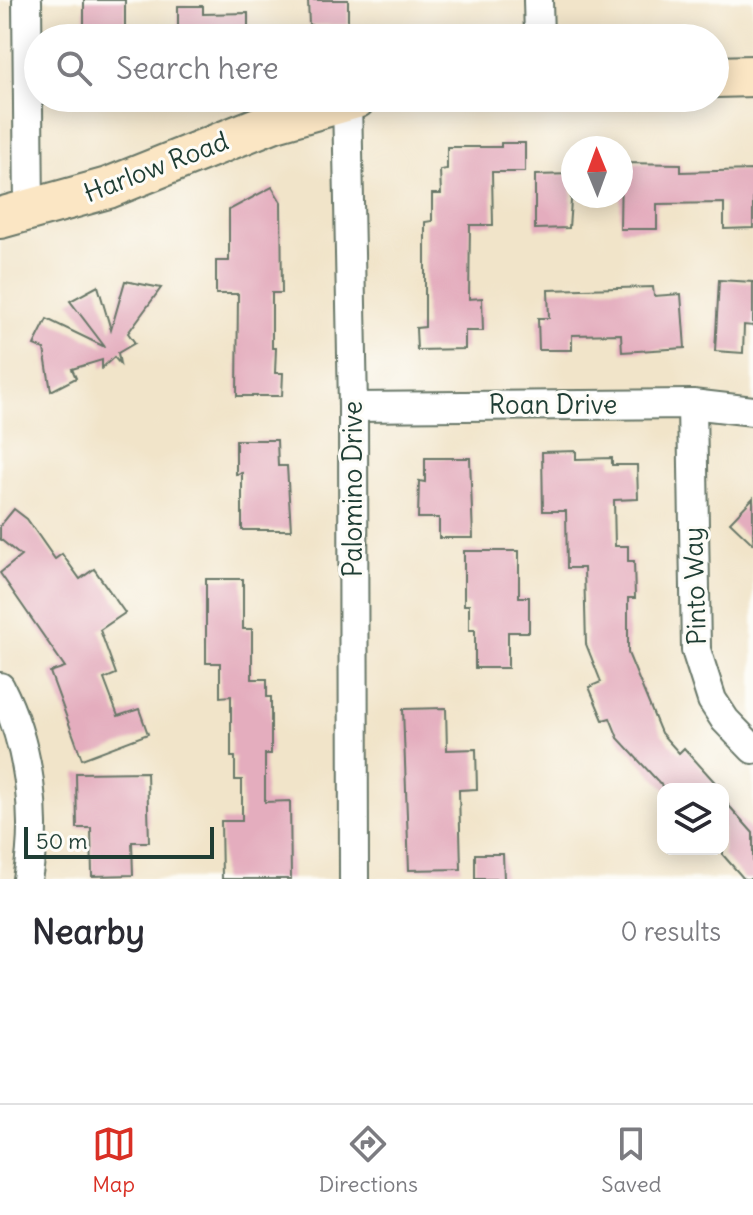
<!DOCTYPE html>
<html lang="en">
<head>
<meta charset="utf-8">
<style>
	body { margin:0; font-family:Delius,sans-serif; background:#f2f2f3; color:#2b2b33 }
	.controls { position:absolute; right:24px; bottom:24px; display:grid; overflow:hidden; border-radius:16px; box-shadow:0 4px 20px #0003 }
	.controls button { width:72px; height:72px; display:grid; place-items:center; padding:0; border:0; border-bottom:2px solid #e1e1e2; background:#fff; color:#2b2b33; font:40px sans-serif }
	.compass { position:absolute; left:561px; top:136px; width:72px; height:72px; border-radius:50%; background:#fff; box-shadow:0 4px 20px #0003; rotate:359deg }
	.scale { position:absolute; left:24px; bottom:20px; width:190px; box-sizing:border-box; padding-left:8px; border:4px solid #1f3d34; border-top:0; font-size:22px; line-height:28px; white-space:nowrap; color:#1f3d34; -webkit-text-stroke:6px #fdfcf7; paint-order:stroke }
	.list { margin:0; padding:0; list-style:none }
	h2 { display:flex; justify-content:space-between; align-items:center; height:104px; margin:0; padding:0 32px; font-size:34px }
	h2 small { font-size:26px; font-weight:400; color:#7c7c81 }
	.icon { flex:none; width:44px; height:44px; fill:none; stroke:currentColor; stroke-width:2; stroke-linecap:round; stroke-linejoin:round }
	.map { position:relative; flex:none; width:753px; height:879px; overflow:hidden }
	.search { position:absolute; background:#fff; box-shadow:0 4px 20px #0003; left:24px; right:24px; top:24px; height:88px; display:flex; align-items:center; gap:20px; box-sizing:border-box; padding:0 28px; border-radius:44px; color:#7c7c81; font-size:30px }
	.sheet { height:224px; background:#fff }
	nav { display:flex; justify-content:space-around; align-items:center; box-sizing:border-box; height:112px; border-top:2px solid #e1e1e2; background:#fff; font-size:22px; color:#7c7c81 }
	nav a { display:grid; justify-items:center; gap:4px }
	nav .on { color:#d93025 }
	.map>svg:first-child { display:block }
	.building { fill:#e4adbe }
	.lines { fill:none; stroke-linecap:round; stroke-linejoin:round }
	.minor-casing { stroke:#687768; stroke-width:32 }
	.secondary-casing { stroke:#687768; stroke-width:44 }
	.minor { stroke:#fff; stroke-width:28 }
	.secondary { stroke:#fbe6c4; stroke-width:40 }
	.labels { text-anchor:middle; stroke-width:6; stroke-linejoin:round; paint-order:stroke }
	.street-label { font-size:26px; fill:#1f3d34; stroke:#fdfcf7 }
</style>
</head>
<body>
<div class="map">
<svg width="753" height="879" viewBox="0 0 753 879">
	<rect width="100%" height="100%" fill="#fdfcf7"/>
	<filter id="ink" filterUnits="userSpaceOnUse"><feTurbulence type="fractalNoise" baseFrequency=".0125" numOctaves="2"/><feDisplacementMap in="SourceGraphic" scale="16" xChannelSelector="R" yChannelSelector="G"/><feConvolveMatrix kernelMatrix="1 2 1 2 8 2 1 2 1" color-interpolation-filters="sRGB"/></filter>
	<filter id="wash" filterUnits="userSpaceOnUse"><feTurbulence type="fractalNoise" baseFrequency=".006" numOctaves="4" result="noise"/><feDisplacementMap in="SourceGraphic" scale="32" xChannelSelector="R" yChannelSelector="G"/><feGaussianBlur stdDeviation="1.8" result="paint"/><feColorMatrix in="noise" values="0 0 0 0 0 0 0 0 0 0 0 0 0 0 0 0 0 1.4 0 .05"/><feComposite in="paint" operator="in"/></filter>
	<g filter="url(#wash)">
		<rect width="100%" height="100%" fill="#f1e4c9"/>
		<g id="blocks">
			<g class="building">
				<polygon points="84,0 125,0 125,37 84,38"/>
				<polygon points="308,0 348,0 348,25 309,25"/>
				<polygon points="178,6 203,6 203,14 248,13 248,38 178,38"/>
				<polygon points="501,143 525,143 525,172 492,172 493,225 470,225 469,299 482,298 483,331 465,331 465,349 417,350 416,328 425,327 425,222 432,221 432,194 441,194 440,170 447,169 447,147 501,147"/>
				<polygon points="621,163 681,164 681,172 753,170 753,228 724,229 724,203 657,204 657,229 620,229"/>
				<polygon points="573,174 569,228 535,229 535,175"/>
				<polygon points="272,187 281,202 282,293 272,293 272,348 276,348 275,373 283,373 282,396 237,396 238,294 216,294 216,261 229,261 229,210"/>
				<polygon points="719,280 753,282 753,326 744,325 743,353 715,351"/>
				<polygon points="125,281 161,288 128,333 135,343 118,353 120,364 114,357 102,368 102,360 72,369 76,378 51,391 44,349 34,345 47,319 105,347 70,301 98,286 111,330"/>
				<polygon points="653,287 654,296 681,294 685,348 622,352 621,334 572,335 572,350 539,350 538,318 549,318 548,290"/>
				<polygon points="236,440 277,440 278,466 287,466 291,530 242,530 242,473 236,474"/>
				<polygon points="576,451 576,459 612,458 612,465 637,465 638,499 614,500 615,546 628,546 628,561 634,561 635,598 628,598 628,653 661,733 679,753 684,748 721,789 665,789 618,738 610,718 603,720 589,687 601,682 586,644 584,568 567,568 566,511 543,511 542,452"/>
				<polygon points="425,458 470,458 473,538 439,538 439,518 418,518 419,481 425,482"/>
				<polygon points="753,498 753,544 730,522"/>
				<polygon points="14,509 27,519 55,559 62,554 80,579 94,569 125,613 100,630 116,674 104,679 118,716 139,709 148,734 82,759 50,672 65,667 0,573 21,556 0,539 0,526"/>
				<polygon points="464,551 519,551 519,597 529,597 529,632 508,632 508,668 475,668 475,630 469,630 469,605 464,605"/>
				<polygon points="206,579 243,579 243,629 252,629 252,679 267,679 267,697 271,697 271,754 265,754 265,802 290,801 291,879 222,879 221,821 242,821 242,780 235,780 235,757 231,757 231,696 220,697 220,663 206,663"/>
				<polygon points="446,708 447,750 476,749 477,789 459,790 461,869 409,870 403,709"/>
				<polygon points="147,772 149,842 132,842 133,875 92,876 91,828 77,828 76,773"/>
				<polygon points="723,799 753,833 753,879 744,879 723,855"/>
				<polygon points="475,854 503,854 504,879 475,879"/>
			</g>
		</g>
	</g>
	<g filter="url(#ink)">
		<use href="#blocks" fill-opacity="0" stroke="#687768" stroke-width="2"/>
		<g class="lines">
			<defs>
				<g id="minor">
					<polyline points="27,0 29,211"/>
					<polyline points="538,0 539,38"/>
					<polyline points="347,99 353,407 354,879"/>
					<polyline points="692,404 696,650 712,700 725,720 753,749"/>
					<polyline points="353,407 692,404 753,411"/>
					<path d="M0 687C29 744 39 816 27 879"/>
				</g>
				<g id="secondary">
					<polyline points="715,77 753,76"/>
					<polyline points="0,218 108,188 275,121 356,98"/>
				</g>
			</defs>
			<use href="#minor" class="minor-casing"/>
			<use href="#secondary" class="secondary-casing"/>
			<use href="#minor" class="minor"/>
			<use href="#secondary" class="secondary"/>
		</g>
	</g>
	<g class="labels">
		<g class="street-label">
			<text transform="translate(156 167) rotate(-21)" y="9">Harlow Road</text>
			<text x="553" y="414">Roan Drive</text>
			<text transform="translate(353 489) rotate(-90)" y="9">Palomino Drive</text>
			<text transform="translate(695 586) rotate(-92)" y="9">Pinto Way</text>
		</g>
	</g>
</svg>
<div class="controls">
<button><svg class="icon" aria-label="layers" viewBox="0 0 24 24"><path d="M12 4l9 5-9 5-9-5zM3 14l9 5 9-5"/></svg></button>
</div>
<svg class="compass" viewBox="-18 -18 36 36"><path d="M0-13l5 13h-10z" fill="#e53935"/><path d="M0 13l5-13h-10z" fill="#7c7c81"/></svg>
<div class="scale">50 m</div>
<div class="search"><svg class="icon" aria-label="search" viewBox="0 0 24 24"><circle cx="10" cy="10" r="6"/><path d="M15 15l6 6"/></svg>Search here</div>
</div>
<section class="sheet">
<h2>Nearby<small>0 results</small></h2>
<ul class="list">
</ul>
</section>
<nav>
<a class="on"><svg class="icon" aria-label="map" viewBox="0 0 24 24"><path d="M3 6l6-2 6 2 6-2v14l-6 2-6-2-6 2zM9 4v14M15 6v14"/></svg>Map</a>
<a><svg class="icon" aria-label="directions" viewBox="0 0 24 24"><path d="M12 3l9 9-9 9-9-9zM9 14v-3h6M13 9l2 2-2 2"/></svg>Directions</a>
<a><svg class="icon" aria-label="saved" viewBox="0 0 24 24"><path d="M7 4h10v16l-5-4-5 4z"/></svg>Saved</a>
</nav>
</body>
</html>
